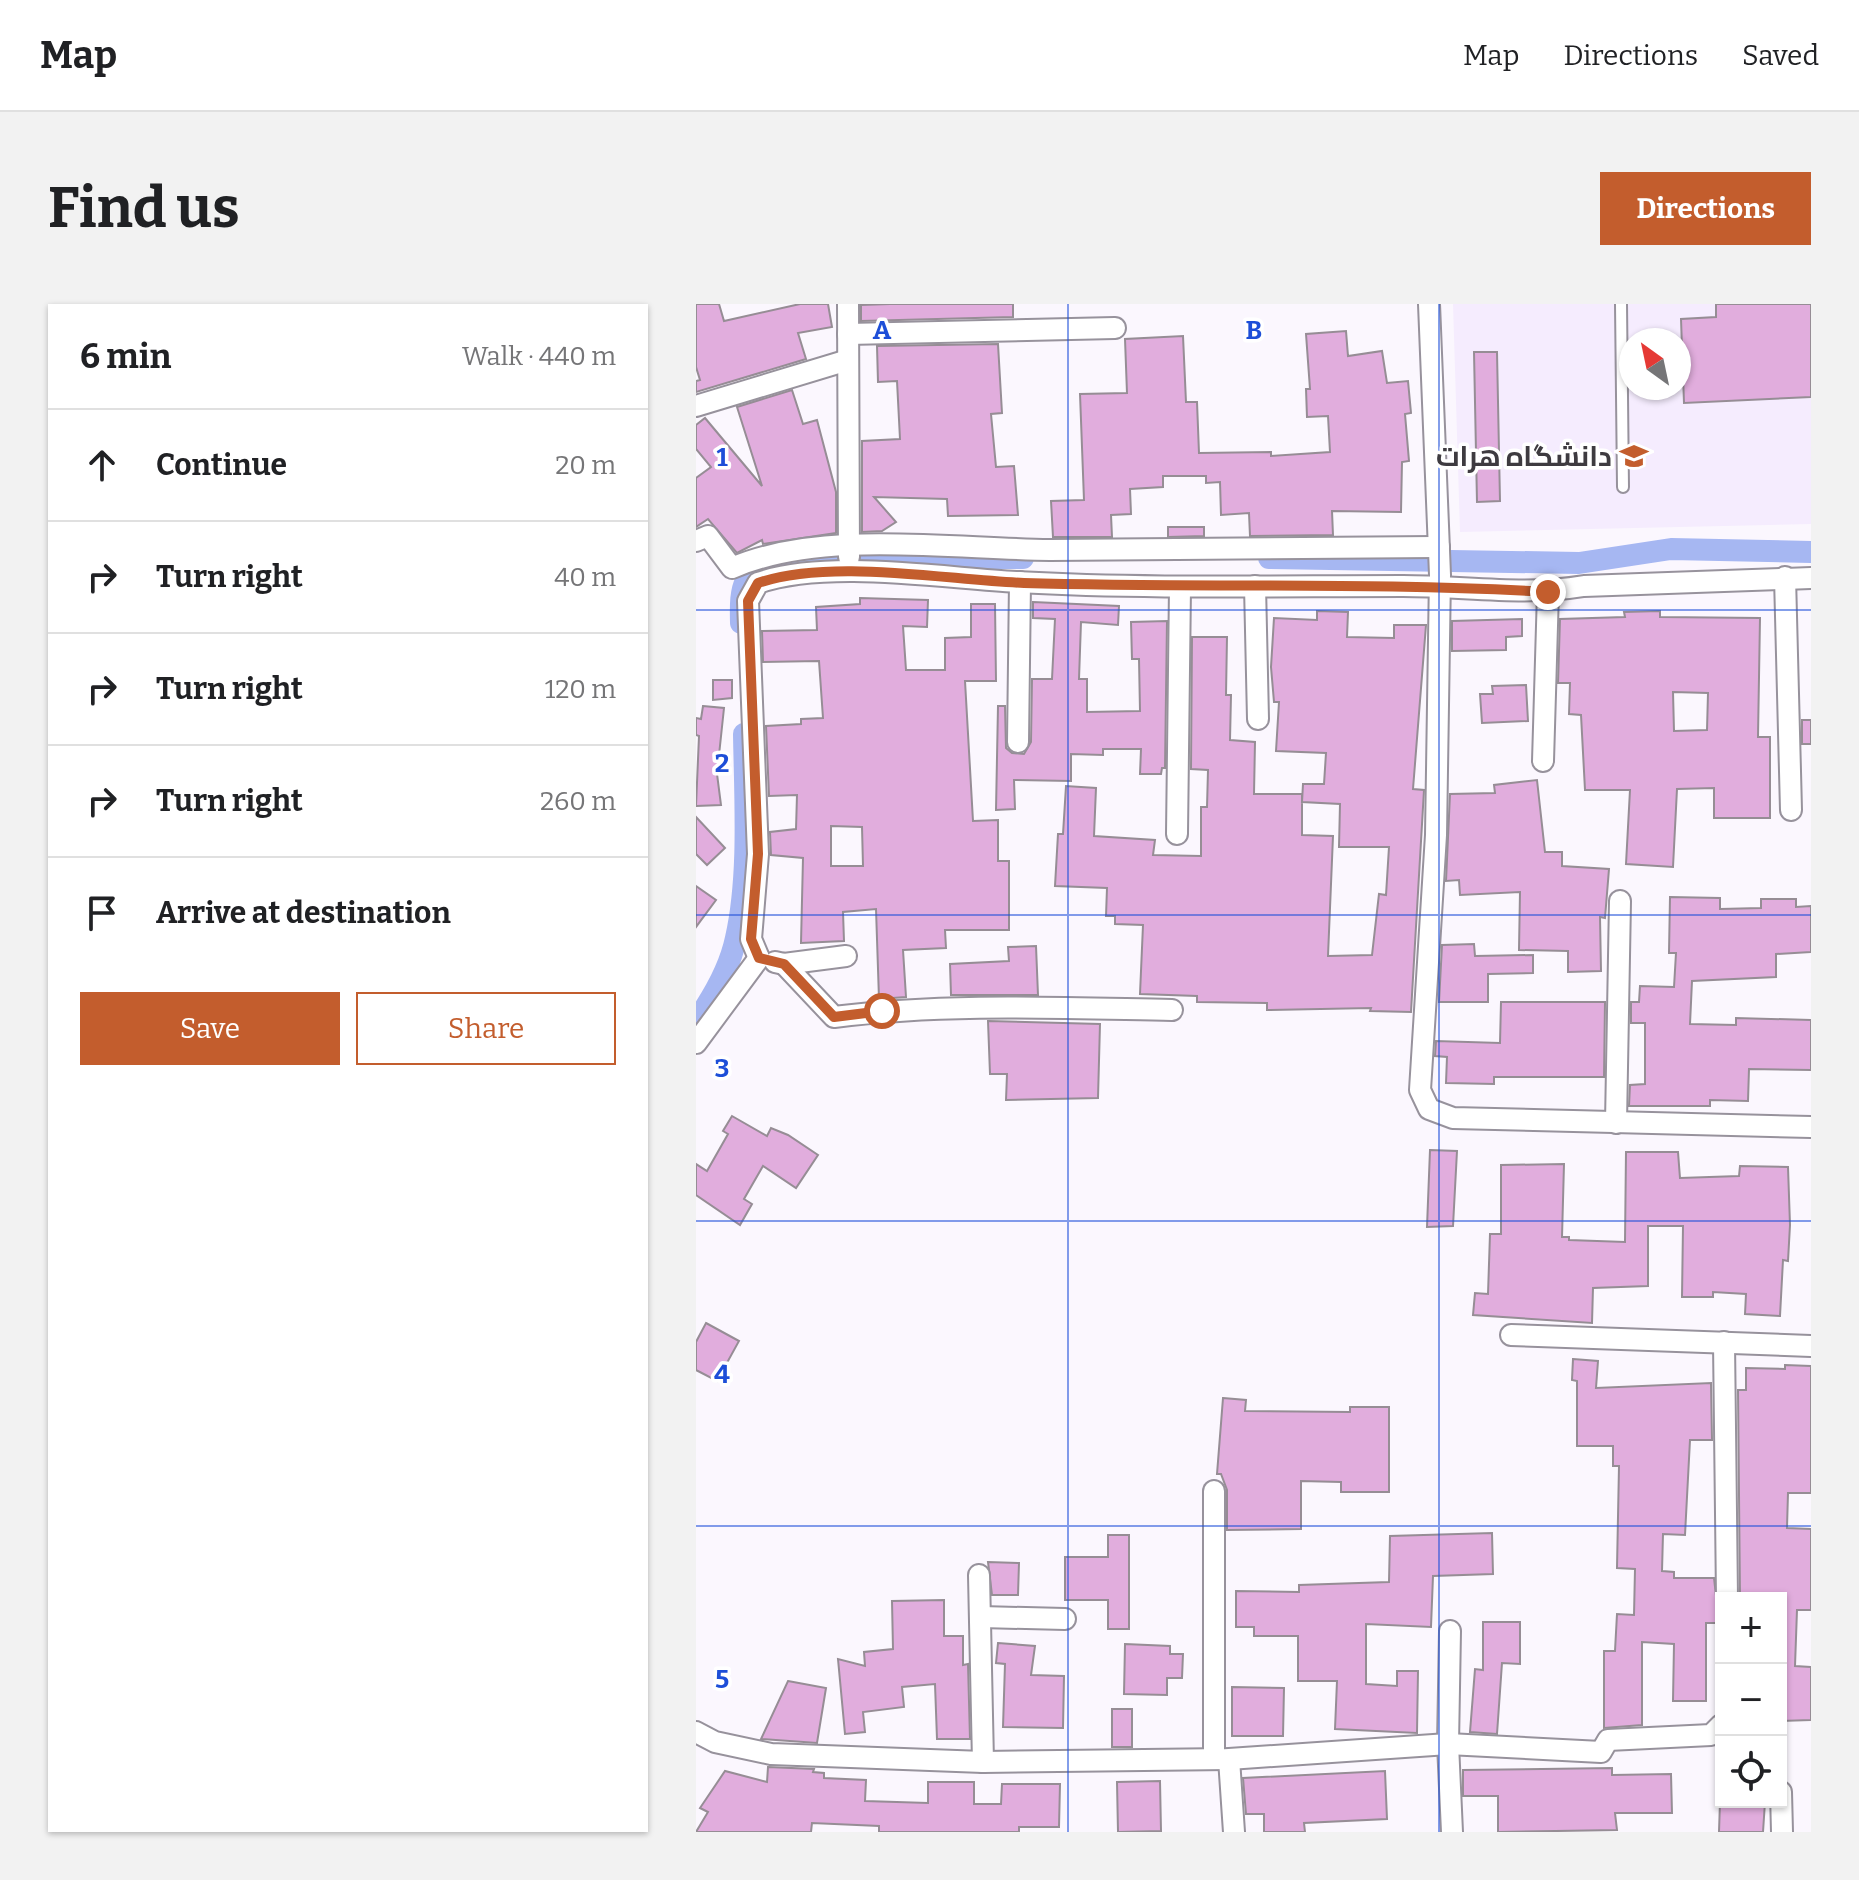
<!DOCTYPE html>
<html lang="en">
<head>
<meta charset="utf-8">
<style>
	body { margin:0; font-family:Bitter,Cairo,serif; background:#f2f2f2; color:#202124 }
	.controls { position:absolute; right:24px; bottom:24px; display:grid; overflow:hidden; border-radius:0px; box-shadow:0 2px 6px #0004 }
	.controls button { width:72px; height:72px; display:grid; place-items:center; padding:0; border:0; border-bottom:2px solid #e0e0e0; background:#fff; color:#202124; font:40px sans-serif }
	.compass { position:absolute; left:923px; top:24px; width:72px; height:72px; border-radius:50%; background:#fff; box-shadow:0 2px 6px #0004; rotate:327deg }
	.stop { position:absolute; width:24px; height:24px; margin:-18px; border:6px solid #c35d2d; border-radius:50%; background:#fff }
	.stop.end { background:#c35d2d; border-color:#fff; box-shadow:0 2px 8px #0008 }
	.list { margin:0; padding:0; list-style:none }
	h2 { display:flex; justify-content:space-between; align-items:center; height:104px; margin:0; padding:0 32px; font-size:34px }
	h2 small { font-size:26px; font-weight:400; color:#757577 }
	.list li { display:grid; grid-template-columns:52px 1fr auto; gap:24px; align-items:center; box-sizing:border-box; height:112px; padding:0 32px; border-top:2px solid #e0e0e0 }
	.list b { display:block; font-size:30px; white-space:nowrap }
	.list em { font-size:26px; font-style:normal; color:#757577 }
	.actions { display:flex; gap:16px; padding:24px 32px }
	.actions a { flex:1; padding:18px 0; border:2px solid #c35d2d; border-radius:0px; text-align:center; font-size:28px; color:#c35d2d }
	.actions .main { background:#c35d2d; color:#fff }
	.icon { flex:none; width:44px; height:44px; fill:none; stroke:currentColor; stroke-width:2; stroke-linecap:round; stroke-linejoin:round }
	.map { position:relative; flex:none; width:1115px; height:1528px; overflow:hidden; border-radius:0px }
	header { display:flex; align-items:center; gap:48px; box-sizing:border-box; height:112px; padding:0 40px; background:#fff; border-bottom:2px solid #e0e0e0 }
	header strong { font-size:38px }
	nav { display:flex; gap:44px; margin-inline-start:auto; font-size:28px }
	.intro { display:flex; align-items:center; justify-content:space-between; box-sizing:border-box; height:192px; padding:0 48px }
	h1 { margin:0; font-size:56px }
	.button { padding:20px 36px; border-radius:0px; background:#c35d2d; color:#fff; font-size:28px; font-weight:700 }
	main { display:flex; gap:48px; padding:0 48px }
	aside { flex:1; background:#fff; border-radius:0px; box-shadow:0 2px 6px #0004 }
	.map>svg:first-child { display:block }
	.built { fill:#f5ecfe; fill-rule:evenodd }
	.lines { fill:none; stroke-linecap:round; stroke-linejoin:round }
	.canal { stroke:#a6b7f2; stroke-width:22 }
	.building { fill:#e1addd; stroke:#968d95; stroke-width:2; fill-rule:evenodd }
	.service-casing { stroke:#97929c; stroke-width:14 }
	.minor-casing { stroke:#97929c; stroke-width:24 }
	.service { stroke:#fff; stroke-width:10 }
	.minor { stroke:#fff; stroke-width:20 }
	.route { stroke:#c35d2d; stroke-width:10 }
	.grid { fill:none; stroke:#1d4ed8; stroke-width:2; stroke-opacity:0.55 }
	.labels { text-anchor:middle; stroke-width:7; stroke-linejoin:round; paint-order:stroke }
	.poi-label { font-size:28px; font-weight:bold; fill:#3e3b40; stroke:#fff; text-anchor:end }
	.grid-label { font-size:26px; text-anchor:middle; font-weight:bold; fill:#1d4ed8; stroke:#fff; stroke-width:7; stroke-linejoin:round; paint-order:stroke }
</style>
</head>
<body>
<header>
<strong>Map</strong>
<nav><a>Map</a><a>Directions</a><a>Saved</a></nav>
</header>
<div class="intro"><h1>Find us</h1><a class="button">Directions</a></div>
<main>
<aside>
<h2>6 min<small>Walk · 440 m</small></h2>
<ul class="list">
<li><svg class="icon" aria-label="ahead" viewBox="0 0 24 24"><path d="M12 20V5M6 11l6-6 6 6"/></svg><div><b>Continue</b></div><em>20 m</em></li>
<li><svg class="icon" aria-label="right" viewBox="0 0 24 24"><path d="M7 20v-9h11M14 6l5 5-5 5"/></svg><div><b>Turn right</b></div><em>40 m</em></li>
<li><svg class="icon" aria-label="right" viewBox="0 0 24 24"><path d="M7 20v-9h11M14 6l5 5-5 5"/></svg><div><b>Turn right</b></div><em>120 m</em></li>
<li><svg class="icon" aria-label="right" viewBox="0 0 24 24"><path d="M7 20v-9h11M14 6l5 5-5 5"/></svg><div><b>Turn right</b></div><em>260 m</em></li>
<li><svg class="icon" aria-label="arrive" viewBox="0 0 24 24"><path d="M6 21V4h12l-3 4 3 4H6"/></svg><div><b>Arrive at destination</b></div></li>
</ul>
<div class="actions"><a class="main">Save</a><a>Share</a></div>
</aside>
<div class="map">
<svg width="1115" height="1528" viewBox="0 0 1115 1528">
	<rect width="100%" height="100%" fill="#fbf7fe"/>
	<path class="built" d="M757 0H1115V220L764 228ZM935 36H983V84H935Z"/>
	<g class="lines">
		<g class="canal">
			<polyline points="573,254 883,259 975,245 1115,248"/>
			<path d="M45 319C44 281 46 267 84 254H327"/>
			<path d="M0 717C17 693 34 663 40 634 54 572 49 494 48 430"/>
		</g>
	</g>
	<g class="building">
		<polygon points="0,0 23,0 28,17 104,0 132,0 136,23 102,29 110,55 0,88 0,77 4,76 0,63"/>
		<polygon points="194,0 317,0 317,13 165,17 165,1"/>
		<polygon points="1020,0 1115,0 1115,93 988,99 985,15 1020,13"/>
		<polygon points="650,27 652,52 686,47 691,79 712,77 715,109 709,110 713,157 706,158 705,208 636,207 637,231 554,232 553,209 525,211 524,178 510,179 510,172 467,172 467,183 434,185 435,210 415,211 416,233 357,233 355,197 388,196 384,90 431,89 429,35 487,32 490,98 501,98 503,149 575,148 575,152 634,148 632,112 611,113 610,85 614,85 610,30"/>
		<polygon points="302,40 306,109 295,110 300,163 318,162 322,211 252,212 251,195 178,193 200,218 186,227 166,228 166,137 204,135 201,77 182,78 181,42"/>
		<polygon points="778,48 801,48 804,197 781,198"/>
		<polygon points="96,86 107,120 121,116 140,188 140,229 67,240 66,236 41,249 12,215 0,223 0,174 15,163 0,145 0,121 9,114 66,182 41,103"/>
		<polygon points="472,223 508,223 508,232 472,233"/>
		<path d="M164 294 232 296 231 323 207 322 210 366H249V334L275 333V300H299L300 377H269L277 517 302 516V557H313V626H249L250 644 207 646 210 693 183 695 180 605 147 608 148 637 105 639 107 554 75 551 74 528 100 525 101 491 73 492 70 422 105 420V415L127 414 123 357 67 358 66 327 121 326 120 303 164 300ZM135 522 166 523 167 562H135Z"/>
		<polygon points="337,298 423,302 422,321 385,318 383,375 391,375 391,408 444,407 443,355 436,355 435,318 471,317 469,464 466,464 465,470 444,470 445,445 407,445 407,451 375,450 375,477 318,476 319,505 300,506 302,402 309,402 310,444 316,449 328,450 335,438 336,375 356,375 359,315 337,314"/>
		<polygon points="621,307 652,308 651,333 698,334 698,321 730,321 717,485 728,486 715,708 674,707 675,704 571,706 571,699 501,698 501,692 444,690 447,621 419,620 419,612 410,612 411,584 359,582 362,530 367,530 370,482 400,484 398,532 459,536 457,551 505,552 505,503 511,503 512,466 495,465 496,333 531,333 530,391 535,391 534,436 559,438 558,490 606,490 606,531 637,532 632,652 676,651 683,590 690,591 693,543 643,543 644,500 606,498 607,480 628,480 630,449 580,447 583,398 578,398 575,363 578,314 621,316"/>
		<path d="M964 307V313L1064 314 1062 433H1074V514H1018V484L981 485 977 563 930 560 934 486H889L885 411 873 410 874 379H862L864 315 929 313 928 308ZM977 388 1012 389 1011 426 978 427Z"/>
		<polygon points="826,315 826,332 810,333 810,346 756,347 756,317"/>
		<polygon points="17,376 36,376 36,394 17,396"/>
		<polygon points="830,381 832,417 786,419 784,390 797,390 796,382"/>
		<polygon points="7,402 28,404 21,470 25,501 0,502 3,432 0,431 0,414 5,415"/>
		<rect x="1106" y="416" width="9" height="24"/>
		<polygon points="841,476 849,548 866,548 866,562 913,565 909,614 904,613 905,667 872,668 872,647 823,646 824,588 764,591 763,576 750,577 754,490 799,489 798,481"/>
		<polygon points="0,513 29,544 11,561 0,550"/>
		<polygon points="0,582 20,596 0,623"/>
		<polygon points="974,593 1024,594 1024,605 1065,604 1065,595 1100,595 1100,603 1115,602 1115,648 1080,650 1080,673 996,677 994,720 1040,721 1040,714 1115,716 1115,766 1053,765 1052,797 1014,796 1014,802 933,802 934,781 949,780 949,719 935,719 935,698 943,698 944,682 978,683 980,649 973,649"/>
		<polygon points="778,640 779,652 837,651 837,669 792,670 792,698 743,698 746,641"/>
		<polygon points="340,642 342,691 255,691 254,660 313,657 312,643"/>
		<polygon points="805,698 909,698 908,773 798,773 798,780 750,779 751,753 739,752 740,737 804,739"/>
		<polygon points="292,717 404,720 402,794 310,796 311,770 294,770"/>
		<polygon points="36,812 71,832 75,824 92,831 122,851 100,884 67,862 48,895 56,900 44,921 0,891 0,860 11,867 32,830 27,827"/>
		<polygon points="734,846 761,847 757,922 731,923"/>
		<polygon points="930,848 982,848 984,874 1043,872 1044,862 1092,863 1094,921 1092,957 1087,956 1084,1012 1049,1010 1050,990 1017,988 1017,993 986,993 987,922 952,922 952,982 897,984 896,1019 777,1011 779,989 792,990 794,930 805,930 805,861 868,860 866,933 873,933 873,936 929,938"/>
		<polygon points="10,1019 43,1037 21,1077 0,1066 0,1038"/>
		<polygon points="877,1055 902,1057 900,1084 1015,1079 1016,1136 994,1136 989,1231 967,1230 966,1267 978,1268 978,1274 1018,1274 1023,1319 1010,1319 1010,1397 977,1397 978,1340 946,1338 946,1421 908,1424 908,1347 919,1347 921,1310 938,1311 939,1265 921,1264 923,1162 917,1162 917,1142 881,1142 881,1077 876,1076"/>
		<polygon points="1089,1061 1115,1062 1115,1189 1092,1189 1091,1224 1115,1225 1115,1306 1101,1306 1099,1362 1115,1363 1115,1416 1085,1417 1085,1294 1044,1294 1042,1086 1050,1086 1050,1064 1089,1065"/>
		<polygon points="527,1094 550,1096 549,1107 654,1108 654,1103 693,1103 693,1188 645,1188 645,1178 605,1177 605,1225 531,1226 531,1186 525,1170 521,1170"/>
		<polygon points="796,1229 797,1270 737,1272 735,1323 670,1320 670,1380 701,1382 701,1367 722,1367 721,1429 639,1425 641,1377 602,1377 602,1332 558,1332 558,1323 540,1323 540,1287 603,1288 603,1281 693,1278 694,1232"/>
		<polygon points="412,1231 433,1231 433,1325 412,1325 412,1296 369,1296 369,1253 412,1253"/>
		<polygon points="292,1258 323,1259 322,1291 296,1291"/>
		<polygon points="248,1296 248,1332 267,1332 267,1361 272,1360 274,1435 241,1435 239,1380 206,1383 208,1403 167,1408 169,1428 149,1430 142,1355 169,1362 168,1348 197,1345 196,1297"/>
		<polygon points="787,1318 824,1318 824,1360 806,1359 801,1430 774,1428 779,1365 787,1366"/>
		<polygon points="302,1339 339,1342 335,1371 368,1372 367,1424 307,1423 309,1360 300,1359"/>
		<polygon points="429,1340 474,1342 474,1350 487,1350 486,1374 471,1374 471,1391 428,1390"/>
		<polygon points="92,1377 130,1384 121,1439 65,1435"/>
		<polygon points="536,1383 588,1384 587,1432 536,1432"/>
		<rect x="416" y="1405" width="20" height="38"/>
		<polygon points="72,1463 118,1465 117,1468 128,1469 128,1474 170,1476 169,1497 232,1499 232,1478 278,1478 278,1500 305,1500 306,1480 364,1480 363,1523 323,1523 323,1528 183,1528 183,1522 116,1519 115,1528 0,1528 12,1508 4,1504 29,1467 71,1478"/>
		<polygon points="916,1464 916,1471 975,1470 976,1509 919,1509 921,1526 802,1528 802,1492 767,1492 767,1466"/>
		<polygon points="689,1467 691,1515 608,1519 609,1528 568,1528 568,1510 550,1510 547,1474"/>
		<polygon points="464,1477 465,1527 422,1528 421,1478"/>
		<polygon points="1024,1498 1069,1498 1067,1528 1023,1528"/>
	</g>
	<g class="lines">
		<defs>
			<polyline id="service" points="925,0 927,183"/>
			<g id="minor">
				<polyline points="152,0 153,253"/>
				<polyline points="733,0 744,271 740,531 724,786 733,805 757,814 1115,823"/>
				<polyline points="152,30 419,24"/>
				<polyline points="0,102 152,56"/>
				<path d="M0 237 12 232 36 264C126 225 256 245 354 246 483 246 613 244 743 243"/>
				<polyline points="1089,273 1095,506"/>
				<polyline points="559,282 562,415"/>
				<polyline points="322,438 324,278"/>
				<polyline points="847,457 852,288"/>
				<polyline points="481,530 484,283"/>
				<path d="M63 654 55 635 62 550 52 297 62 279C131 255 246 274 320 278 449 285 578 282 707 282 768 282 828 292 888 282L1115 274"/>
				<polyline points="79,658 88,660 150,652"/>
				<path d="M88 660 138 713C249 699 363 704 476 706"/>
				<polyline points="0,739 63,654"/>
				<polyline points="920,819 924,597"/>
				<polyline points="815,1031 1115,1042"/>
				<polyline points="1028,1038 1031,1294"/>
				<polyline points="518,1187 518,1455"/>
				<polyline points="283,1271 287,1458"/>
				<polyline points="285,1313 369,1315"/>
				<polyline points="754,1327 752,1440 756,1528"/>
				<polyline points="0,1428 19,1438 75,1450 287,1458 533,1455 752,1440 905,1448 912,1436 1015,1431 1025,1421"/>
				<polyline points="533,1455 538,1528"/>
				<polyline points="1085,1488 1086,1528"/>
			</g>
		</defs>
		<use href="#service" class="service-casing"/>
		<use href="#minor" class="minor-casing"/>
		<use href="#service" class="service"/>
		<use href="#minor" class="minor"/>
	</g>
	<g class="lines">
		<path class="route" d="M186 707 138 713 88 660 63 654 55 635 62 550 52 297 62 279C135 254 250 276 328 279 503 284 677 278 852 288"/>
	</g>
	<path class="grid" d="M372 0V1528M743 0V1528M0 306H1115M0 611H1115M0 917H1115M0 1222H1115"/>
	<defs>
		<symbol id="university-bare" viewBox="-9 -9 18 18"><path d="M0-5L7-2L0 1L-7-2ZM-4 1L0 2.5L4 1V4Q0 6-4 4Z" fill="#c35d2d" stroke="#fff" stroke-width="2.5" paint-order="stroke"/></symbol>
	</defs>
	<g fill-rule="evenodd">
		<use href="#university-bare" x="918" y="132" width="40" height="40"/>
	</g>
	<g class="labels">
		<g class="poi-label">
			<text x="916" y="162">دانشگاه هرات</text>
		</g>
	</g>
	<g class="grid-label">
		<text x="186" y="35">A</text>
		<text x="558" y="35">B</text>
		<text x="26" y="162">1</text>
		<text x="26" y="468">2</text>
		<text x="26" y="773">3</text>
		<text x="26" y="1079">4</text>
		<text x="26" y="1384">5</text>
	</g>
</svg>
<div class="controls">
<button>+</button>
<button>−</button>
<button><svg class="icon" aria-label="locate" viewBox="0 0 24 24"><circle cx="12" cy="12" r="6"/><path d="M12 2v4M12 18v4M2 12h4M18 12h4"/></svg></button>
</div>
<svg class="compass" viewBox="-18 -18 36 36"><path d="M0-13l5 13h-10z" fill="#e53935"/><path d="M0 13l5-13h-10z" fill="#757577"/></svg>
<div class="stop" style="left:186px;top:707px"></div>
<div class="stop end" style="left:852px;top:288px"></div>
</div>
</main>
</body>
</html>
